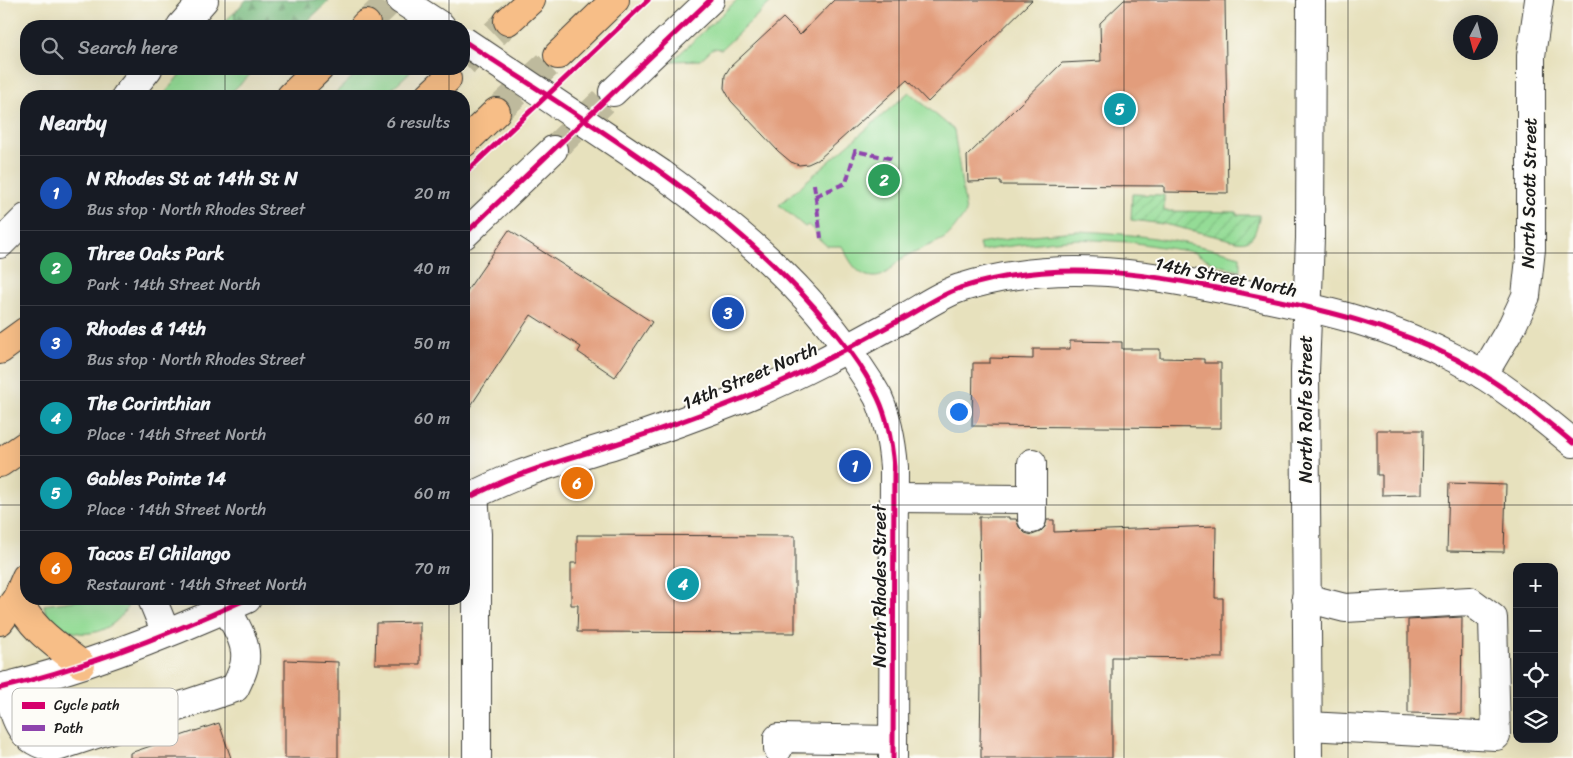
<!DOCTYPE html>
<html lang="en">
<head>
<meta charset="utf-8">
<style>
	body { margin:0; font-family:Sriracha,sans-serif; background:#242831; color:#f1f3f6 }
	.controls { position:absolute; right:15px; bottom:15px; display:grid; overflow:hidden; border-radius:10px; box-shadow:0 5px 20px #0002 }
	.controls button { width:45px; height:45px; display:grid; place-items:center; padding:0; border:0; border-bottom:1px solid #363941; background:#171b24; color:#f1f3f6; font:25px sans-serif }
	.compass { position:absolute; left:1453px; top:15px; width:45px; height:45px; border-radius:50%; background:#171b24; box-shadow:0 5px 20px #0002; rotate:186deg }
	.you { position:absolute; left:958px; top:411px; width:18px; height:18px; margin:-12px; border:4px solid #fff; border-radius:50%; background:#1a73e8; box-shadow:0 0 0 8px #1a73e833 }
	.badge { display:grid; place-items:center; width:32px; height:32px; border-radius:50%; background:#c8321e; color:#fff; font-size:16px; font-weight:700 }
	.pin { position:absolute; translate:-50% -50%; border:2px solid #fff; box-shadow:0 1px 5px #0006 }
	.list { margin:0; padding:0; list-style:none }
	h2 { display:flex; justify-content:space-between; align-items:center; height:65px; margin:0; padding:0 20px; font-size:21px }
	h2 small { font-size:16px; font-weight:400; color:#9ea1a6 }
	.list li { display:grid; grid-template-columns:32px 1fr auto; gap:15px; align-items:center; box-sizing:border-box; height:75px; padding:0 20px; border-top:1px solid #363941 }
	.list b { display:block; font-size:19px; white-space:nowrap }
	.list p { margin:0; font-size:16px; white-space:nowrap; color:#9ea1a6 }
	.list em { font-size:16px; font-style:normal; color:#9ea1a6 }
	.icon { flex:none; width:28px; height:28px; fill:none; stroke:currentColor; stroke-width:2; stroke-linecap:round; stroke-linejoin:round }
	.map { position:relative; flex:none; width:1573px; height:758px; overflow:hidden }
	.search { position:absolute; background:#171b24; box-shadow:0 5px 20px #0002; left:20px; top:20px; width:450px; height:55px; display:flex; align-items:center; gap:12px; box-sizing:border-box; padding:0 18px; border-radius:20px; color:#9ea1a6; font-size:19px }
	.panel { position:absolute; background:#171b24; box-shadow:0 5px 20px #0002; left:20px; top:90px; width:450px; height:515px; border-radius:20px }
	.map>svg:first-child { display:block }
	.green { fill:#94dc96; stroke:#587c59 }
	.forest { fill:url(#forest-firs); stroke:#4a6c4e }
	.garden { fill:url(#garden-furrows); stroke:#587c59 }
	.building { fill:#e29d7b }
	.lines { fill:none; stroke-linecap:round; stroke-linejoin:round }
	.minor-tunnel { stroke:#beba9d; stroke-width:28; stroke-dasharray:28 14; stroke-linecap:butt }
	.highway-tunnel { stroke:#beba9d; stroke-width:28; stroke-dasharray:28 14; stroke-linecap:butt }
	.minor-casing { stroke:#3a3a34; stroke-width:30 }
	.highway-casing { stroke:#3a3a34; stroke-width:30 }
	.minor { stroke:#fff; stroke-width:28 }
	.highway { stroke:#f7be87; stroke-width:28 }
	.minor-bridge-casing { stroke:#3a3a34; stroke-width:30; stroke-linecap:butt }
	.minor-bridge { stroke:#fff; stroke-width:28 }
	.quiet { stroke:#8e44ad; stroke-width:4; stroke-dasharray:8 4; stroke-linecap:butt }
	.cycleway-casing { stroke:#fdfcf7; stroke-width:8 }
	.cycleway { stroke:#d6006c; stroke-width:5 }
	.grid { fill:none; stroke:#1c1c1c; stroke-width:1; stroke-opacity:0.55 }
	.labels { text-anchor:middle; stroke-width:4; stroke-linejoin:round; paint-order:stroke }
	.street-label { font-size:18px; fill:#1c1c1c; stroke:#fdfcf7 }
	.key { fill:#fdfcf7; stroke:#bab9b5; stroke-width:1 }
	.key-label { font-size:14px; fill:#1c1c1c }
</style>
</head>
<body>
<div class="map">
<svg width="1573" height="758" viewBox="0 0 1573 758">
	<defs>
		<pattern id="forest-firs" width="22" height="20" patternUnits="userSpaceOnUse" patternTransform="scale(1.25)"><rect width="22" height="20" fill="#77bc7f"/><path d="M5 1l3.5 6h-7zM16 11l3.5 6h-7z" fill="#619867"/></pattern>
		<pattern id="garden-furrows" width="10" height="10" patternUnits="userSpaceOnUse" patternTransform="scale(1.25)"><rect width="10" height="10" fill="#94dc96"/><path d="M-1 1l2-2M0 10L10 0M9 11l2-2" fill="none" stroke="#7fbc81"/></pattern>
	</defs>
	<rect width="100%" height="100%" fill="#fdfcf7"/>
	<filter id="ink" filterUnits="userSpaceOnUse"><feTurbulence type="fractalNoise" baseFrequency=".02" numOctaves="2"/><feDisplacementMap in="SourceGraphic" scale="10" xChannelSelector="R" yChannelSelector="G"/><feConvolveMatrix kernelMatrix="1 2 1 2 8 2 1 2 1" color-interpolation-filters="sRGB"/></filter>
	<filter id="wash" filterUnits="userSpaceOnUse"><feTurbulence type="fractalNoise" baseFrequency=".0096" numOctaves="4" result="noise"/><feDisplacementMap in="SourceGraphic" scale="20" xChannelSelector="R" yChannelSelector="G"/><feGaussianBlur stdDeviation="1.12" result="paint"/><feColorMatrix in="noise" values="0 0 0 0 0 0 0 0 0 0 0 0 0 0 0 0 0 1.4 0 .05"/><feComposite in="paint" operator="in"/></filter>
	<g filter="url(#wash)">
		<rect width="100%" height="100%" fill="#e7e1bd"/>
		<g class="green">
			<polygon points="737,0 773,0 722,49 713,48 700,60 672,61"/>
			<polygon points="235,12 235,26 220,26"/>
			<polygon points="184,69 249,69 252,73 227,96 163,96"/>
			<polygon points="361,69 413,69 384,96 332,96"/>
			<path d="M909 92 954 130 966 213C960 220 950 236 943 239 932 245 911 252 901 259 892 266 886 278 873 277 856 276 849 259 842 246H827L817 237 818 234 808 225 805 227 779 205Z"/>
			<path d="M1077 231C1133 233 1186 241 1240 256V271L1216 264 1193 252 1130 242 1078 239 1055 241 1003 247 981 251 979 244 1032 235Z"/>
			<path d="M89 599H131C119 632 80 645 54 621 48 616 45 613 44 605Z"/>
		</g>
		<polygon class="forest" points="246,0 327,0 329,1 302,26 235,26 235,12"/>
		<path class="garden" d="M1132 194 1164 195V211L1237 212V215H1259V218C1255 233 1254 244 1236 241L1164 224 1131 220Z"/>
		<g id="blocks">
			<g class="building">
				<polygon points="834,0 1032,0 928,102 907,80 819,159 808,164 799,165 791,162 778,151 731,101 724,88 725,75 730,67 783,18 800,35"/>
				<polygon points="1124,0 1225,0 1228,193 1164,192 1164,186 1001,185 1001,181 968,182 967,156 1062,63 1101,61 1100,23"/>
				<polygon points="509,230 652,322 615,377 578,352 581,347 531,315 464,416 464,295"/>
				<polygon points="1070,341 1122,342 1122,349 1160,349 1160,358 1204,359 1204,363 1221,363 1221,428 972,426 973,363 990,363 990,358 1033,359 1033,349 1070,349"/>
				<polygon points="1377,430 1423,430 1422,494 1382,495 1382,475 1377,475"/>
				<polygon points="1449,483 1506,485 1504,552 1447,551"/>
				<polygon points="979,517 1009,517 1009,519 1016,519 1019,527 1025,533 1032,535 1040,532 1045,527 1047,520 1054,520 1054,532 1216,526 1215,598 1223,598 1223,658 1112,657 1112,758 981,758 981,747 980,746 981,682"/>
				<polygon points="577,535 795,536 795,633 577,632 578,605 571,605 571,563 577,563"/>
				<polygon points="1462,617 1461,714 1408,713 1408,620"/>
				<polygon points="420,622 420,664 375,664 376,623"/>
				<polygon points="285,660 338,662 338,758 285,758"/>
				<polygon points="219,723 231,758 130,758 130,753"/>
			</g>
		</g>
	</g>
	<g filter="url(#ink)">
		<use href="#blocks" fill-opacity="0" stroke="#3a3a34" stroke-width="1"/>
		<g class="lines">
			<polyline class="minor-tunnel" points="553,150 613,92"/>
			<g class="highway-tunnel">
				<polyline points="366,24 391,0"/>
				<polyline points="464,63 508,21"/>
				<polyline points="496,112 558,55"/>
			</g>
			<defs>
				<g id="minor">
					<polyline points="401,0 441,26"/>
					<polyline points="181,26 204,0"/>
					<polyline points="613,92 710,0"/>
					<polyline points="126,96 148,69"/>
					<path d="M662 174C736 228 808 287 858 365 865 375 872 386 878 397 888 419 892 443 894 467L893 758"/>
					<polyline points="464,235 553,150"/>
					<polyline points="0,244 26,218"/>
					<polyline points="1483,375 1512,326 1526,296 1531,249 1531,56 1539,0"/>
					<polyline points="474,495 477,534 477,758"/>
					<polyline points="894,498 1032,499"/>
					<path d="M464 500C482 491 500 482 519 475 550 463 584 454 616 444 659 430 703 414 746 397 798 376 847 349 896 322 918 311 937 296 960 288 1060 256 1156 275 1256 296 1325 310 1393 326 1456 359 1499 382 1536 412 1573 443"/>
					<polyline points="1032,519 1032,463"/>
					<polyline points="1306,598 1345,608 1470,601 1493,618 1496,736 1308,726"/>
					<polyline points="152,599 166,633"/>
					<path d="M7 686C15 717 18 741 54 748L235 688C239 679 245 669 245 659 247 642 234 623 226 608"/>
					<path d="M0 688C85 668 168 635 247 599"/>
					<polyline points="778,749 778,738 893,740"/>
					<polyline points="1308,758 1305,372 1310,238 1311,0"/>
				</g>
				<g id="highway">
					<polyline points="508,21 531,0"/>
					<polyline points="364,26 366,24"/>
					<polyline points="558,55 615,0"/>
					<polyline points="291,96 319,69"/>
					<polyline points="429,96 447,79"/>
					<polyline points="464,143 496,112"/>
					<polyline points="0,350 26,331"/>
					<polyline points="0,463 26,445"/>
					<path d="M17 598C31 629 55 644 81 664"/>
					<polyline points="0,621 17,598 26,577"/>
				</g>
			</defs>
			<use href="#minor" class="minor-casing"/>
			<use href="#highway" class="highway-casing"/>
			<use href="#minor" class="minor"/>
			<use href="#highway" class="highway"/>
			<defs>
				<polyline id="minor-bridge" points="464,41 662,174"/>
			</defs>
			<use href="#minor-bridge" class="minor-bridge-casing"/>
			<use href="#minor-bridge" class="minor-bridge"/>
			<g class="quiet">
				<polyline points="814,184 821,238"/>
				<polyline points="815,196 846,183 855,151 893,159"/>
			</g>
			<defs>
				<g id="cycleway">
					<path d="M464 41C586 122 717 197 815 308 838 335 863 365 878 398 888 419 892 444 894 467L893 758"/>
					<polyline points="464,174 648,0"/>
					<polyline points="464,235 710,0"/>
					<path d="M464 500C482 491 500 482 519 475 550 463 584 454 616 444 659 430 703 414 746 397 798 376 847 349 896 322 918 311 937 296 960 288 1060 256 1156 275 1256 296 1325 310 1393 326 1456 359 1499 382 1536 412 1573 443"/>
					<path d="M0 688C85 668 168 635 247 599"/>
				</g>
			</defs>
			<use href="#cycleway" class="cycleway-casing"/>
			<use href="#cycleway" class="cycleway"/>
		</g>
	</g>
	<path class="grid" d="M225 0V26M449 0V26M674 0V758M899 0V758M1124 0V758M1348 0V758M225 69V96M449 69V96M0 253H26M464 253H1573M0 505H26M464 505H1573M225 599V758M449 599V758"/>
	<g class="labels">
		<g class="street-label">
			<text transform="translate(1529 193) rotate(-89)" y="6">North Scott Street</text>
			<text transform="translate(1226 277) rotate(11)" y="6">14th Street North</text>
			<text transform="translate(750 376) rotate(-23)" y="6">14th Street North</text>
			<text transform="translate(1306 409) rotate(-90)" y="6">North Rolfe Street</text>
			<text transform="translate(880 586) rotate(-90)" y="6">North Rhodes Street</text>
		</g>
	</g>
	<rect x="12" y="688" width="166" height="58" rx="8" class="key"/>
	<rect x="22" y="702" width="23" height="7" fill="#d6006c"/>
	<rect x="22" y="725" width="23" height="6" fill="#8e44ad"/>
	<g class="key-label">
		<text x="54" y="710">Cycle path</text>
		<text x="54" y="733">Path</text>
	</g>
</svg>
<div class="controls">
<button>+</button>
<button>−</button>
<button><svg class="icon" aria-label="locate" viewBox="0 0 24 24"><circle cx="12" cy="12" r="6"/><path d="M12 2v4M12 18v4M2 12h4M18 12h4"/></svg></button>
<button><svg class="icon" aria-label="layers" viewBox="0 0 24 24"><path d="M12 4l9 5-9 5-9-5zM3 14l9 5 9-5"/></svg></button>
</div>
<svg class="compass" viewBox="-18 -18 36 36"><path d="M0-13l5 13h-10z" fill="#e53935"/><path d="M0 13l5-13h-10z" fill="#9ea1a6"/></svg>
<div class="you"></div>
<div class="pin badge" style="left:855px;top:466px;background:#1a4fb4">1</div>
<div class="pin badge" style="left:884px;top:180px;background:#2e9e5b">2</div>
<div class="pin badge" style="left:728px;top:313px;background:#1a4fb4">3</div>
<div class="pin badge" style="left:683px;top:584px;background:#0f9aa8">4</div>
<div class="pin badge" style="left:1120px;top:109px;background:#0f9aa8">5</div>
<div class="pin badge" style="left:577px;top:483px;background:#e8710a">6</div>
<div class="search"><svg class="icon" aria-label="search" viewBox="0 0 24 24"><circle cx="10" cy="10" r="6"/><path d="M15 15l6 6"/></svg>Search here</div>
<section class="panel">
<h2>Nearby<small>6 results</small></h2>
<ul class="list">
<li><span class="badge" style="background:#1a4fb4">1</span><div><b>N Rhodes St at 14th St N</b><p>Bus stop · North Rhodes Street</p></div><em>20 m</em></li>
<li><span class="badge" style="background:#2e9e5b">2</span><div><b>Three Oaks Park</b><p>Park · 14th Street North</p></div><em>40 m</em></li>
<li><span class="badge" style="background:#1a4fb4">3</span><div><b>Rhodes &amp; 14th</b><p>Bus stop · North Rhodes Street</p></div><em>50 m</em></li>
<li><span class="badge" style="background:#0f9aa8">4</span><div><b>The Corinthian</b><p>Place · 14th Street North</p></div><em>60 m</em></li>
<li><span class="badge" style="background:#0f9aa8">5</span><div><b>Gables Pointe 14</b><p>Place · 14th Street North</p></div><em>60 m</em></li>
<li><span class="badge" style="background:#e8710a">6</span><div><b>Tacos El Chilango</b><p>Restaurant · 14th Street North</p></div><em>70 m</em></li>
</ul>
</section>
</div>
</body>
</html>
